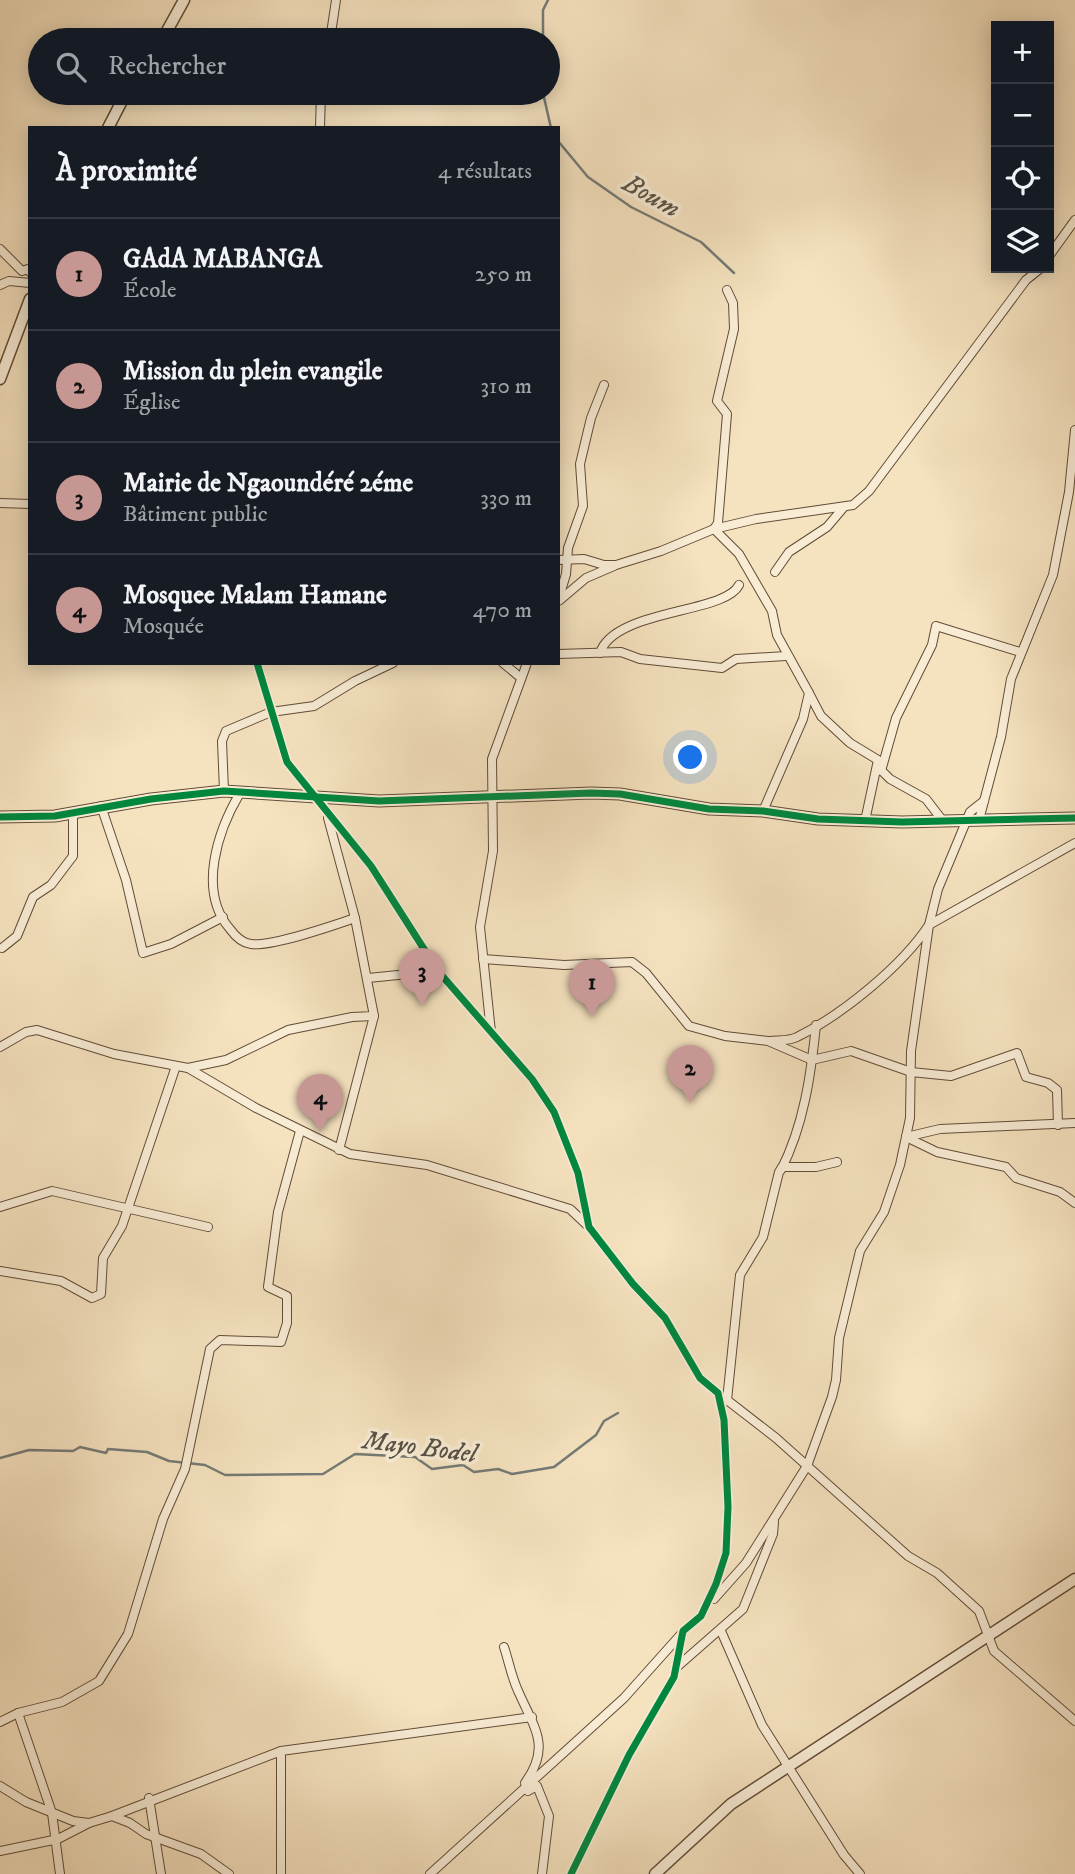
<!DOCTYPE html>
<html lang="fr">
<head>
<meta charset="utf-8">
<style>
	body { margin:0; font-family:"IM FELL DW Pica",serif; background:#20242c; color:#f1f3f6 }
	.controls { position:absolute; right:21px; top:21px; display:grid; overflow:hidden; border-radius:0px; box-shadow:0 4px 18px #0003 }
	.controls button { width:63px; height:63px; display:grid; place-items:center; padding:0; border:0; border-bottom:2px solid #363941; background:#171b24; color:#f1f3f6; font:35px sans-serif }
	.you { position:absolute; left:691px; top:758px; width:24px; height:24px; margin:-18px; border:5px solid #fff; border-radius:50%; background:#1a73e8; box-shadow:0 0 0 10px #1a73e833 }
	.badge { display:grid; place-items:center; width:46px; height:46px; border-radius:50%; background:#c59692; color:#111; font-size:23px; font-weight:700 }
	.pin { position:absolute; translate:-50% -58px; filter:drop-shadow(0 2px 4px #0008) }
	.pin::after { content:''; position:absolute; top:37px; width:24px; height:21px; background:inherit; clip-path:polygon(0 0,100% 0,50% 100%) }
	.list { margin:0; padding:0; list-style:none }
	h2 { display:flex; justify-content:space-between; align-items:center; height:91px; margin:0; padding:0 28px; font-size:30px }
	h2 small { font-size:23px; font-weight:400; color:#9ea1a6 }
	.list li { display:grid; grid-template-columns:46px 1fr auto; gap:21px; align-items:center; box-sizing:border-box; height:112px; padding:0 28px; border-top:2px solid #363941 }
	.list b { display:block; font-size:26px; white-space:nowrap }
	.list p { margin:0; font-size:23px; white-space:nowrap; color:#9ea1a6 }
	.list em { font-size:23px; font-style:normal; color:#9ea1a6 }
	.icon { flex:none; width:38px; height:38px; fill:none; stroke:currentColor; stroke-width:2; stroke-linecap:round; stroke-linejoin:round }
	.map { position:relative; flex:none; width:1075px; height:1874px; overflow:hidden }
	.search { position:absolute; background:#171b24; box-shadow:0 4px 18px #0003; left:28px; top:28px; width:532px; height:77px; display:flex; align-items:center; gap:18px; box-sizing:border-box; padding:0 24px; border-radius:38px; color:#9ea1a6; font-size:26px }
	.panel { position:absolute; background:#171b24; box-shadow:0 4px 18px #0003; left:28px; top:126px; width:532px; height:539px; border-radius:0px }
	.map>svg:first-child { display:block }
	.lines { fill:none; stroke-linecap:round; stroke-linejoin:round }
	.stream { stroke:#747a75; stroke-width:2.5 }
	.minor-casing { stroke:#624b36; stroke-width:10 }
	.tertiary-casing { stroke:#624b36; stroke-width:13 }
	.minor { stroke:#f8ecd5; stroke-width:8 }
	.tertiary { stroke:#f8ecd5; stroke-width:10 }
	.cycleway-casing { stroke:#f8ecd5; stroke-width:11 }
	.cycleway { stroke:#00873e; stroke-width:7 }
	.labels { text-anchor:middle; stroke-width:7; stroke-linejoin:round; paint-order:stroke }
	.water-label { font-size:26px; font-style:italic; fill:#585247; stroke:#f8ecd5 }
</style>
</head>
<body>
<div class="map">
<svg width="1075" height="1874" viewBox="0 0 1075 1874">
	<rect width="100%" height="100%" fill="#f5e2bf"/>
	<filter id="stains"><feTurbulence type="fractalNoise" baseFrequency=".00286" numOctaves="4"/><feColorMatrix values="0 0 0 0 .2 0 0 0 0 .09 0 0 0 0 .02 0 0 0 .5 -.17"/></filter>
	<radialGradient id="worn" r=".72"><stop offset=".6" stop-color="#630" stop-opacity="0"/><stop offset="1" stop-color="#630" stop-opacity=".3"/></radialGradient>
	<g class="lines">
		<g class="stream">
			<polyline points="543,40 543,10 548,0"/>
			<polyline points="543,93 551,128"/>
			<polyline points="558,141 588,177 631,207 701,242 734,273"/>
			<polyline points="0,1458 29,1450 73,1451 80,1447 106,1453 108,1449 147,1452 169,1461 205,1465 225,1475 323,1474 355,1454 415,1457 432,1469 463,1465 474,1472 498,1469 512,1474 554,1467 596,1435 604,1421 618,1413"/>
		</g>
		<defs>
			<g id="minor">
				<polyline points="330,40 336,0"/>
				<polyline points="320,128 321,93"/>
				<polyline points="0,249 22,271 28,269 30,272"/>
				<polyline points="1049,256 1075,220"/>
				<polyline points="0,285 9,281 30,283"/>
				<polyline points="727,290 733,303 734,329 717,401 727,414 718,523 714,529 739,554 772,611 777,635 809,693 803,719 763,811"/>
				<polyline points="0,503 30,504"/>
				<polyline points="558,560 584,559 604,565 616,565 661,551 714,529 756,519 853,505 869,491 1026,280 1041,268"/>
				<polyline points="775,572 789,552 827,527 844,507"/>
				<polyline points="560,600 586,578 614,566"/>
				<polyline points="558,601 566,574 568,548 583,506 580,464 591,418 604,385"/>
				<path d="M600 653C614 609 725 614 739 585"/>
				<polyline points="558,654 621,652 640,659 722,668 736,659 786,656"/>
				<polyline points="257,663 287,762 371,866 438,971 532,1079 554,1112 578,1173 589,1227 633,1284 665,1318 700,1378 718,1393 724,1420 728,1507 726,1553 716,1584 701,1616 683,1631 674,1677 629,1755 571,1874"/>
				<polyline points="503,663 521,678"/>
				<polyline points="809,693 821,716 850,743 878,760 865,821"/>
				<polyline points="878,767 890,779 926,799 943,821"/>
				<polyline points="881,771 896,718 932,645 936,626 1020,652"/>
				<polyline points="224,791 222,741 226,731 271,712 314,706 355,681 393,663"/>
				<path d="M240 793C218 830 197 891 230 929 235 936 242 943 251 944 270 947 335 925 355 918"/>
				<polyline points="101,806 126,880 143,953 171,944 223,917"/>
				<polyline points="979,820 1001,737 1011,679 1053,575 1069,492 1075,430"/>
				<polyline points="2,948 17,936 33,897 51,885 73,856 73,813"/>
				<polyline points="483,959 564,965 632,962 646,973 689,1026 725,1036 768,1041 812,1060 851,1051 911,1072 951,1076 1017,1053 1026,1077 1048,1083 1057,1090 1058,1125"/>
				<polyline points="368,978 438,971"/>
				<polyline points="491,1032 480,927 493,851 492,759 527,663"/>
				<path d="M770 1041C779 1040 790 1041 797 1037 842 1015 902 966 929 925L1075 843"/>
				<polyline points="0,1047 26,1032 37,1030 114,1054 188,1068 256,1108 350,1154 427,1165 570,1209 587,1225"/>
				<polyline points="188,1068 226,1060 288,1030 352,1017 374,1016 355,918 328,818"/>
				<polyline points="906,1137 937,1152 1006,1167 1016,1178 1060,1192 1075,1203"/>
				<polyline points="906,1137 940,1129 1075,1123"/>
				<polyline points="339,1150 374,1016"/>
				<path d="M781 1170C804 1125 811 1074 816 1025"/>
				<polyline points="0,1207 52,1191 208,1227"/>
				<polyline points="0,1271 61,1281 92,1298 101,1294 103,1258 122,1226 176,1066"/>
				<polyline points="725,1398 727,1400 740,1275 763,1237 779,1172 782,1167 816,1167 837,1162"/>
				<polyline points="727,1400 776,1438 908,1556 937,1573 979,1611 994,1651 1075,1721"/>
				<polyline points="714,1599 746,1563 807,1466 832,1397 836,1380 839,1338 860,1251 884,1212 900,1165 910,1118 911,1051 929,925 938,889 970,812 984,801"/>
				<polyline points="721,1631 762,1725 844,1855 860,1874"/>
				<path d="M504 1647C509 1662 512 1679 519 1693 535 1729 551 1747 525 1783"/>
				<polyline points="678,1666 743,1609 773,1534 774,1522"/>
				<polyline points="18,1713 52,1813 60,1874"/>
				<polyline points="0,1722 18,1713 62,1702 99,1681 128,1634 163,1519 185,1469 210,1349 220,1340 281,1342 287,1323 287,1296 268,1287 278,1212 300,1131"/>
				<polyline points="0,1786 26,1802 73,1821 89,1823 112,1816 130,1823 146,1834 201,1854 229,1874"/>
				<polyline points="528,1791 537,1786 549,1816 542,1874"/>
				<polyline points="149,1798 161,1874"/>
				<polyline points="112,1816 281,1751"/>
				<polyline points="0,1851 58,1839 89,1823"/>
				<polyline points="281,1874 281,1751 532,1717"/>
				<polyline points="430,1874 624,1698 683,1632"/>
			</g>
			<g id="tertiary">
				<polyline points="162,40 184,0"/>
				<polyline points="108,128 126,93"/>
				<polyline points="0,379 30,299"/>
				<polyline points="0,817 55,816 151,799 224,791 379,801 591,793 620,794 709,809 763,811 818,819 902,822 1075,818"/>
				<polyline points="655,1874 731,1804 1075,1579"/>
			</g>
		</defs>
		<use href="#minor" class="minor-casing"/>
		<use href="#tertiary" class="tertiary-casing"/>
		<use href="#minor" class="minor"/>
		<use href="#tertiary" class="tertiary"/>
		<defs>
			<g id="cycleway">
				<polyline points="257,663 287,762 371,866 438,971 532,1079 554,1112 578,1173 589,1227 633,1284 665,1318 700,1378 718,1393 724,1420 728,1507 726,1553 716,1584 701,1616 683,1631 674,1677 629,1755 571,1874"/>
				<polyline points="0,817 55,816 151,799 224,791 379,801 591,793 620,794 709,809 763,811 818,819 902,822 1075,818"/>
			</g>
		</defs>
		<use href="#cycleway" class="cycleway-casing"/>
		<use href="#cycleway" class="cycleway"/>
	</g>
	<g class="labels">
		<g class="water-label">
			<text transform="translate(652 195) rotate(30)" y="9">Boum</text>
			<text transform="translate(420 1446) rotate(7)" y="9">Mayo Bodel</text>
		</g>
	</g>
	<rect width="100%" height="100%" filter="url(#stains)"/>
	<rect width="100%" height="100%" fill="url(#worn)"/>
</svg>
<div class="controls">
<button>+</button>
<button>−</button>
<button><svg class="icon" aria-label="locate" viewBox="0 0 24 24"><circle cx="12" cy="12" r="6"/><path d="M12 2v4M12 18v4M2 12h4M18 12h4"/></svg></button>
<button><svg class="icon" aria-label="layers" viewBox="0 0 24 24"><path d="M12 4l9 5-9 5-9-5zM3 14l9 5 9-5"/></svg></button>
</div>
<div class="you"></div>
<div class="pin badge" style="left:592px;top:1017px">1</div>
<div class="pin badge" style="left:690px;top:1103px">2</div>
<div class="pin badge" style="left:422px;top:1006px">3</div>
<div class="pin badge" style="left:320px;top:1132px">4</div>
<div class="search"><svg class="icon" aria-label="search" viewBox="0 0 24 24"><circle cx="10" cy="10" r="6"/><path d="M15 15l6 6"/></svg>Rechercher</div>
<section class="panel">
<h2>À proximité<small>4 résultats</small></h2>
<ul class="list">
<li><span class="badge">1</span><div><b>GAdA MABANGA</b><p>École</p></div><em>250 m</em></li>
<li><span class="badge">2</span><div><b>Mission du plein evangile</b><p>Église</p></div><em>310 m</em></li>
<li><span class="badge">3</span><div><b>Mairie de Ngaoundéré 2éme</b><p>Bâtiment public</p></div><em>330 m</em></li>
<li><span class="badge">4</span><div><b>Mosquee Malam Hamane</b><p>Mosquée</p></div><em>470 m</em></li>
</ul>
</section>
</div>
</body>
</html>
